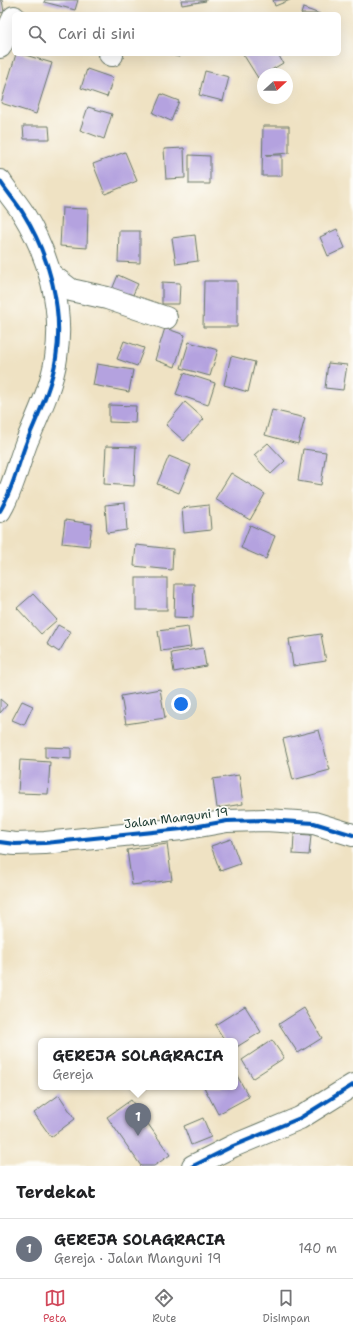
<!DOCTYPE html>
<html lang="id">
<head>
<meta charset="utf-8">
<style>
	body { margin:0; font-family:"Shantell Sans",sans-serif; background:#f6f6f6; color:#202124 }
	.compass { position:absolute; left:257px; top:68px; width:36px; height:36px; border-radius:50%; background:#fff; box-shadow:0 4px 16px #0002; rotate:69deg }
	.you { position:absolute; left:181px; top:704px; width:14px; height:14px; margin:-10px; border:3px solid #fff; border-radius:50%; background:#1a73e8; box-shadow:0 0 0 6px #1a73e833 }
	.badge { display:grid; place-items:center; width:26px; height:26px; border-radius:50%; background:#d1495b; color:#fff; font-size:13px; font-weight:700 }
	.pin { position:absolute; translate:-50% -33px; filter:drop-shadow(0 1px 2px #0008) }
	.pin::after { content:''; position:absolute; top:21px; width:14px; height:12px; background:inherit; clip-path:polygon(0 0,100% 0,50% 100%) }
	.popup { position:absolute; left:38px; top:1038px; width:200px; height:52px; box-sizing:border-box; display:grid; place-content:center; border-radius:6px; background:#fff; filter:drop-shadow(0 1px 3px #0005); font-size:13px; white-space:nowrap; color:#757577 }
	.popup b { font-size:15px; color:#202124 }
	.popup::after { content:''; position:absolute; left:50%; top:100%; margin-left:-8px; border:8px solid transparent; border-top-color:#fff }
	.list { margin:0; padding:0; list-style:none }
	h2 { display:flex; justify-content:space-between; align-items:center; height:52px; margin:0; padding:0 16px; font-size:17px }
	h2 small { font-size:13px; font-weight:400; color:#757577 }
	.list li { display:grid; grid-template-columns:26px 1fr auto; gap:12px; align-items:center; box-sizing:border-box; height:60px; padding:0 16px; border-top:1px solid #e0e0e0 }
	.list b { display:block; font-size:15px; white-space:nowrap }
	.list p { margin:0; font-size:13px; white-space:nowrap; color:#757577 }
	.list em { font-size:13px; font-style:normal; color:#757577 }
	.icon { flex:none; width:22px; height:22px; fill:none; stroke:currentColor; stroke-width:2; stroke-linecap:round; stroke-linejoin:round }
	.map { position:relative; flex:none; width:353px; height:1166px; overflow:hidden }
	.search { position:absolute; background:#fff; box-shadow:0 4px 16px #0002; left:12px; right:12px; top:12px; height:44px; display:flex; align-items:center; gap:10px; box-sizing:border-box; padding:0 14px; border-radius:6px; color:#757577; font-size:15px }
	.sheet { height:112px; background:#fff }
	nav { display:flex; justify-content:space-around; align-items:center; box-sizing:border-box; height:56px; border-top:1px solid #e0e0e0; background:#fff; font-size:11px; color:#757577 }
	nav a { display:grid; justify-items:center; gap:2px }
	nav .on { color:#d1495b }
	.map>svg:first-child { display:block }
	.building { fill:#b4a2df }
	.lines { fill:none; stroke-linecap:round; stroke-linejoin:round }
	.minor-casing { stroke:#687766; stroke-width:24 }
	.minor { stroke:#fff; stroke-width:22 }
	.cycleway-casing { stroke:#fdfcf7; stroke-width:6 }
	.cycleway { stroke:#0057b8; stroke-width:4 }
	.labels { text-anchor:middle; stroke-width:3.5; stroke-linejoin:round; paint-order:stroke }
	.street-label { font-size:12px; fill:#1f3d34; stroke:#fdfcf7 }
</style>
</head>
<body>
<div class="map">
<svg width="353" height="1166" viewBox="0 0 353 1166">
	<rect width="100%" height="100%" fill="#fdfcf7"/>
	<filter id="ink" filterUnits="userSpaceOnUse"><feTurbulence type="fractalNoise" baseFrequency=".025" numOctaves="2"/><feDisplacementMap in="SourceGraphic" scale="8" xChannelSelector="R" yChannelSelector="G"/><feConvolveMatrix kernelMatrix="1 2 1 2 8 2 1 2 1" color-interpolation-filters="sRGB"/></filter>
	<filter id="wash" filterUnits="userSpaceOnUse"><feTurbulence type="fractalNoise" baseFrequency=".012" numOctaves="4" result="noise"/><feDisplacementMap in="SourceGraphic" scale="16" xChannelSelector="R" yChannelSelector="G"/><feGaussianBlur stdDeviation="0.9" result="paint"/><feColorMatrix in="noise" values="0 0 0 0 0 0 0 0 0 0 0 0 0 0 0 0 0 1.4 0 .05"/><feComposite in="paint" operator="in"/></filter>
	<g filter="url(#wash)">
		<rect width="100%" height="100%" fill="#efe2c3"/>
		<g id="blocks">
			<g class="building">
				<polygon points="0,0 2,0 4,12 0,13"/>
				<polygon points="45,0 78,0 75,10 44,2"/>
				<polygon points="181,0 206,0 206,1 182,5"/>
				<polygon points="273,0 290,0 275,6"/>
				<polygon points="303,8 320,14 301,14"/>
				<polygon points="16,54 22,54 52,63 36,114 1,103"/>
				<polygon points="168,54 179,54 179,57"/>
				<polygon points="243,54 278,54 283,63 258,78"/>
				<polygon points="87,69 113,78 107,97 81,88"/>
				<polygon points="205,71 229,77 223,101 199,95"/>
				<polygon points="161,94 179,101 171,121 153,113"/>
				<polygon points="88,107 112,114 104,139 80,130"/>
				<polygon points="23,126 49,126 50,139 24,139"/>
				<polygon points="263,126 289,126 289,153 266,155 282,155 282,176 262,176"/>
				<polygon points="184,148 185,178 166,179 164,149"/>
				<polygon points="125,152 137,181 105,194 93,164"/>
				<polygon points="189,155 210,156 210,184 189,184"/>
				<polygon points="62,208 88,209 87,248 60,246"/>
				<polygon points="337,229 345,248 328,256 320,237"/>
				<polygon points="119,231 140,231 140,263 118,262"/>
				<polygon points="195,235 198,261 176,264 172,238"/>
				<polygon points="118,275 138,284 128,305 109,297"/>
				<polygon points="204,281 237,281 237,327 203,327"/>
				<polygon points="162,282 180,283 179,304 162,304"/>
				<polygon points="165,328 185,335 175,367 155,360"/>
				<polygon points="124,341 144,348 137,366 117,359"/>
				<polygon points="189,342 218,350 210,376 181,368"/>
				<polygon points="231,356 255,362 248,392 224,385"/>
				<polygon points="328,363 347,365 343,390 325,388"/>
				<polygon points="97,364 133,370 129,392 93,385"/>
				<polygon points="184,373 215,383 208,405 176,394"/>
				<polygon points="185,402 204,419 184,441 166,425"/>
				<polygon points="109,405 136,406 135,423 109,422"/>
				<polygon points="272,410 305,418 298,444 265,435"/>
				<polygon points="268,443 285,461 271,474 254,455"/>
				<polygon points="106,446 136,447 134,486 104,484"/>
				<polygon points="303,449 326,452 321,485 298,481"/>
				<polygon points="169,456 191,465 179,493 157,484"/>
				<polygon points="231,473 265,494 250,520 215,499"/>
				<polygon points="125,503 127,530 107,533 105,505"/>
				<polygon points="209,505 211,530 184,533 182,508"/>
				<polygon points="65,520 92,524 89,546 62,543"/>
				<polygon points="250,525 275,536 266,559 241,548"/>
				<polygon points="136,545 173,549 172,570 134,566"/>
				<rect x="136" y="578" width="31" height="32"/>
				<polygon points="175,584 194,584 193,618 174,617"/>
				<polygon points="33,594 57,620 41,634 17,608"/>
				<polygon points="58,625 71,632 59,652 47,644"/>
				<polygon points="188,627 191,647 161,651 158,631"/>
				<polygon points="321,634 326,661 293,666 289,639"/>
				<polygon points="203,648 206,666 174,672 171,653"/>
				<polygon points="160,689 165,718 126,724 121,696"/>
				<polygon points="0,699 7,705 0,713"/>
				<polygon points="22,701 33,706 24,725 12,720"/>
				<polygon points="319,730 330,770 293,780 283,739"/>
				<polygon points="45,747 71,748 71,759 45,757"/>
				<polygon points="20,760 50,762 48,794 18,793"/>
				<polygon points="239,775 243,804 217,808 213,779"/>
				<polygon points="294,834 311,835 309,855 293,854"/>
				<polygon points="231,839 240,864 220,871 211,846"/>
				<polygon points="167,844 172,880 132,885 127,850"/>
				<polygon points="245,1006 261,1032 235,1048 235,1041 225,1041 215,1025"/>
				<polygon points="304,1008 322,1038 298,1053 279,1024"/>
				<polygon points="272,1040 284,1058 253,1078 242,1060"/>
				<polygon points="235,1072 249,1097 218,1114 204,1087 235,1087"/>
				<polygon points="59,1095 75,1119 51,1137 34,1113"/>
				<polygon points="131,1100 170,1155 154,1166 141,1166 107,1117"/>
				<polygon points="203,1118 211,1137 191,1145 184,1126"/>
			</g>
		</g>
	</g>
	<g filter="url(#ink)">
		<use href="#blocks" fill-opacity="0" stroke="#687766" stroke-width="1"/>
		<g class="lines">
			<defs>
				<g id="minor">
					<polyline points="0,47 14,17"/>
					<polyline points="110,54 112,55"/>
					<path d="M0 181C7 192 16 202 23 213 49 255 64 309 56 358 52 386 38 415 27 441 18 464 13 489 0 511"/>
					<polyline points="50,274 71,290 107,298 166,318"/>
					<polyline points="0,842 15,844 45,843 182,829 227,821 265,820 314,823 353,835"/>
					<polyline points="193,1166 233,1146 300,1118 353,1085"/>
				</g>
			</defs>
			<use href="#minor" class="minor-casing"/>
			<use href="#minor" class="minor"/>
			<defs>
				<g id="cycleway">
					<path d="M0 181C7 192 16 202 23 213 49 255 64 309 56 358 52 386 38 415 27 441 18 464 13 489 0 511"/>
					<polyline points="0,842 15,844 45,843 182,829 227,821 265,820 314,823 353,835"/>
					<polyline points="193,1166 233,1146 300,1118 353,1085"/>
				</g>
			</defs>
			<use href="#cycleway" class="cycleway-casing"/>
			<use href="#cycleway" class="cycleway"/>
		</g>
	</g>
	<g class="labels">
		<g class="street-label">
			<text transform="translate(176 818) rotate(-7)" y="4">Jalan Manguni 19</text>
		</g>
	</g>
</svg>
<svg class="compass" viewBox="-18 -18 36 36"><path d="M0-13l5 13h-10z" fill="#e53935"/><path d="M0 13l5-13h-10z" fill="#757577"/></svg>
<div class="you"></div>
<div class="pin badge" style="left:138px;top:1136px;background:#6b7280">1</div>
<div class="popup"><b>GEREJA SOLAGRACIA</b>Gereja</div>
<div class="search"><svg class="icon" aria-label="search" viewBox="0 0 24 24"><circle cx="10" cy="10" r="6"/><path d="M15 15l6 6"/></svg>Cari di sini</div>
</div>
<section class="sheet">
<h2>Terdekat<small></small></h2>
<ul class="list">
<li><span class="badge" style="background:#6b7280">1</span><div><b>GEREJA SOLAGRACIA</b><p>Gereja · Jalan Manguni 19</p></div><em>140 m</em></li>
</ul>
</section>
<nav>
<a class="on"><svg class="icon" aria-label="map" viewBox="0 0 24 24"><path d="M3 6l6-2 6 2 6-2v14l-6 2-6-2-6 2zM9 4v14M15 6v14"/></svg>Peta</a>
<a><svg class="icon" aria-label="directions" viewBox="0 0 24 24"><path d="M12 3l9 9-9 9-9-9zM9 14v-3h6M13 9l2 2-2 2"/></svg>Rute</a>
<a><svg class="icon" aria-label="saved" viewBox="0 0 24 24"><path d="M7 4h10v16l-5-4-5 4z"/></svg>Disimpan</a>
</nav>
</body>
</html>
